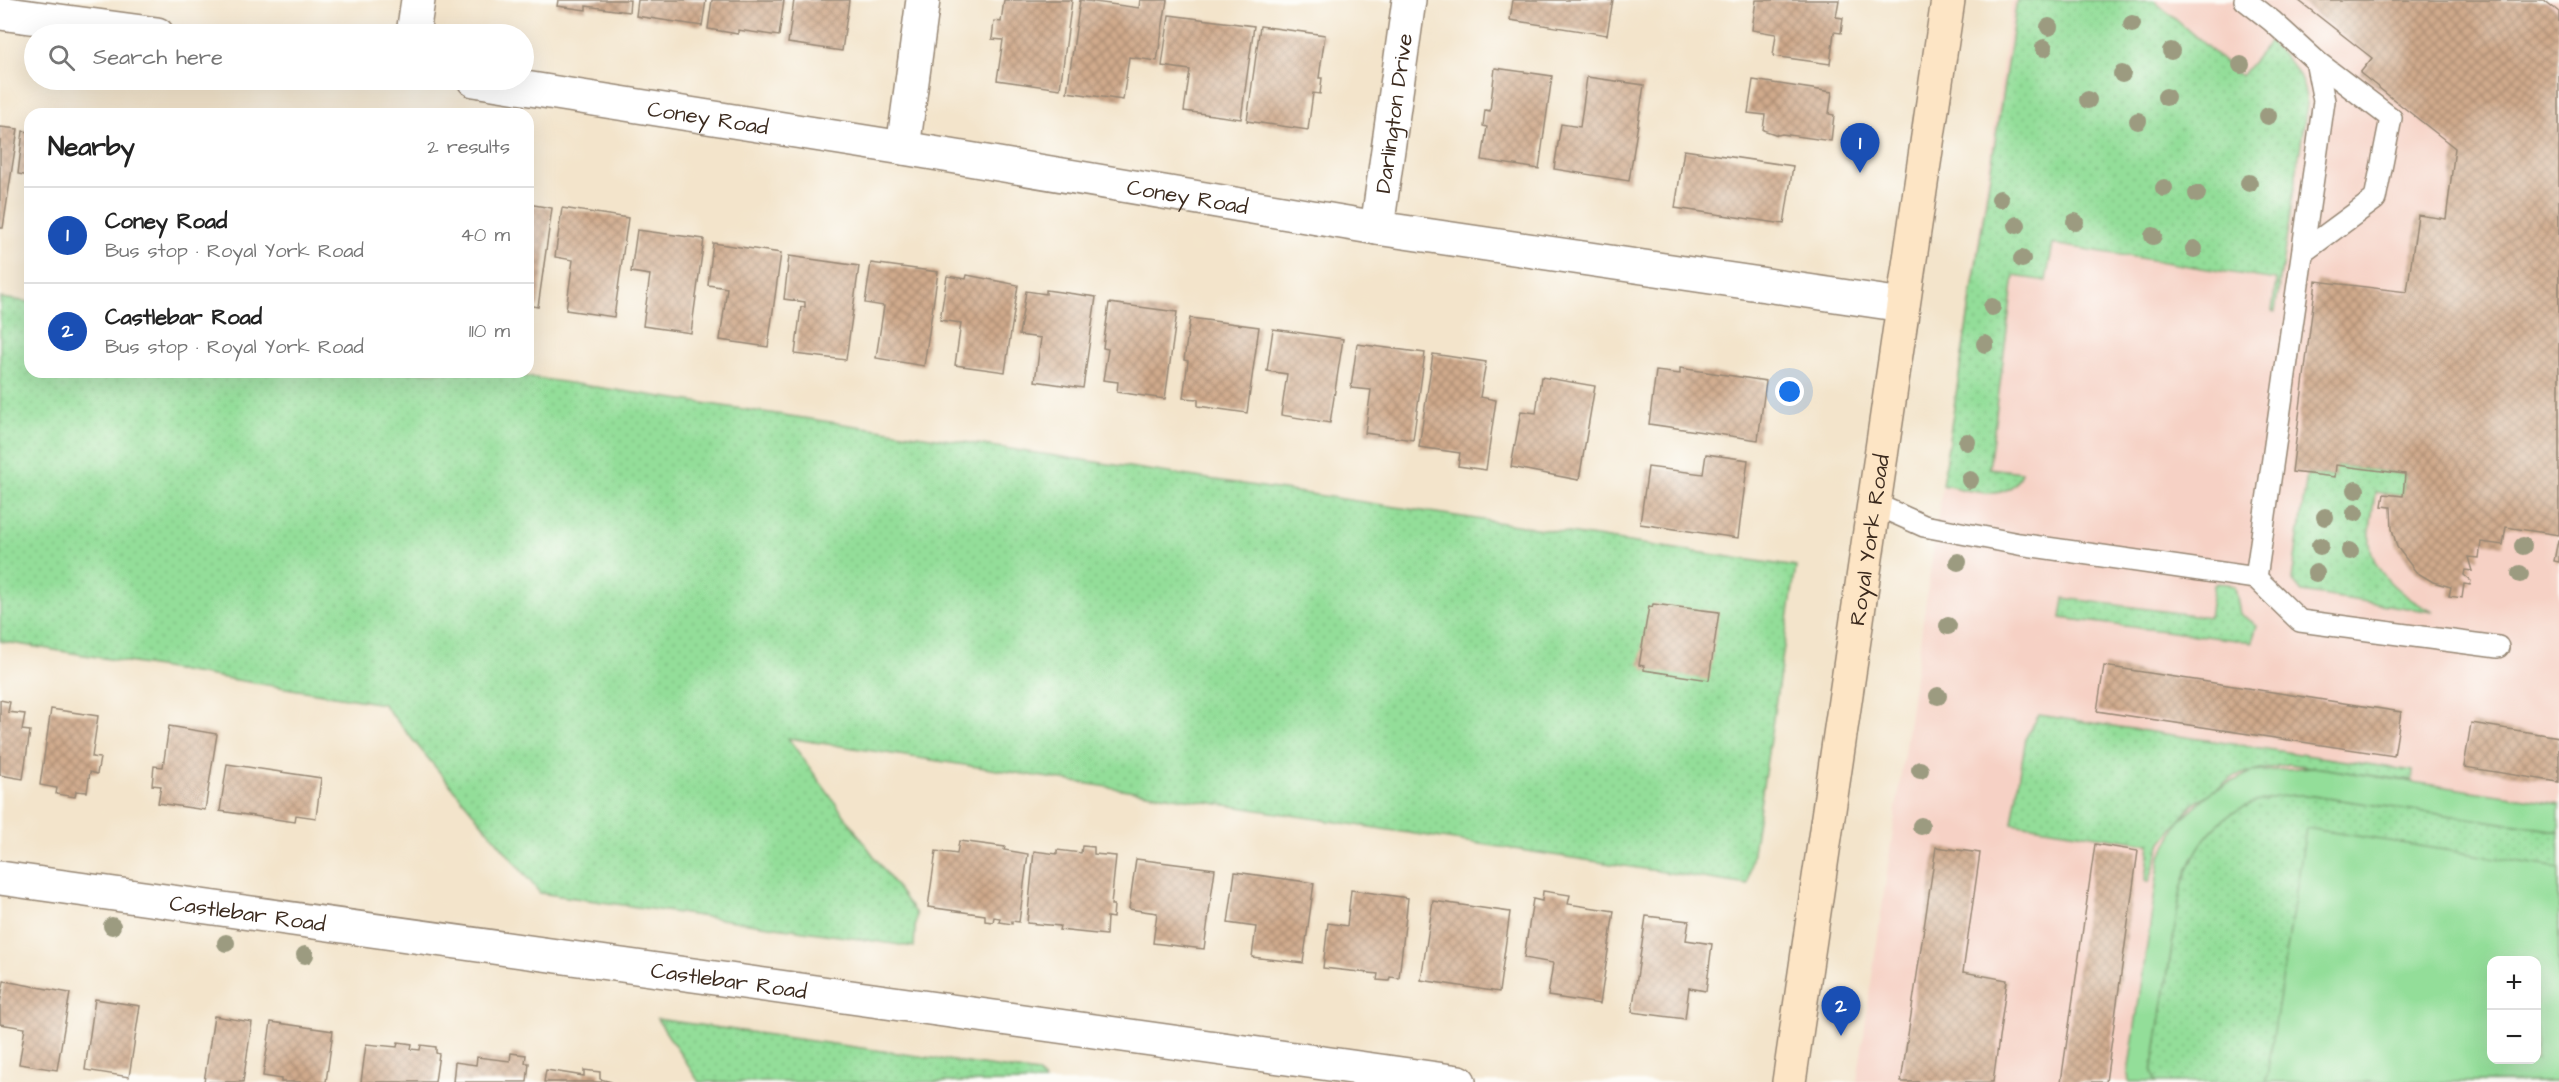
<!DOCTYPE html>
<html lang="en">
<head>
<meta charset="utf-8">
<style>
	body { margin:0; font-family:"Architects Daughter",sans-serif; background:#f2f2f2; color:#222 }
	.controls { position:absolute; right:18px; bottom:18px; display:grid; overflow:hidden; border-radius:12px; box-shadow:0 6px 24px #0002 }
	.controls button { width:54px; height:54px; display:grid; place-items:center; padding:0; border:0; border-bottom:2px solid #e0e0e0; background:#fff; color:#222; font:30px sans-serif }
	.you { position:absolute; left:1790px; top:392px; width:21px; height:21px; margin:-15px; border:4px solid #fff; border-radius:50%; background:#1a73e8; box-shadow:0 0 0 9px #1a73e833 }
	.badge { display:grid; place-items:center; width:39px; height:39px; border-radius:50%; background:#d1495b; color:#fff; font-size:20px; font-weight:700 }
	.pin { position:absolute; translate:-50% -50px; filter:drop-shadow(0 2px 3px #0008) }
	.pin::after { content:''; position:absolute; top:32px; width:21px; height:18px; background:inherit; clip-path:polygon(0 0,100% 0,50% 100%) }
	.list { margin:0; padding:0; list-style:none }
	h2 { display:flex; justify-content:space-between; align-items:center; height:78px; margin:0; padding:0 24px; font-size:26px }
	h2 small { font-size:20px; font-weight:400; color:#767676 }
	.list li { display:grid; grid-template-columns:39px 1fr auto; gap:18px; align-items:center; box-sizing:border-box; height:96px; padding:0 24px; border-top:2px solid #e0e0e0 }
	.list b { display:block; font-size:22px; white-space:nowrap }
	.list p { margin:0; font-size:20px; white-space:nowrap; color:#767676 }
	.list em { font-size:20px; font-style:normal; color:#767676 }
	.icon { flex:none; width:33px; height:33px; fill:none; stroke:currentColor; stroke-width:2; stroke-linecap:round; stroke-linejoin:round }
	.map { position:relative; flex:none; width:2559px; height:1082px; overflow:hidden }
	.search { position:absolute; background:#fff; box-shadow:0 6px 24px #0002; left:24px; top:24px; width:510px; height:66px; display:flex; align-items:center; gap:15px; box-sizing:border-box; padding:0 21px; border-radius:33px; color:#767676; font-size:22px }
	.panel { position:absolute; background:#fff; box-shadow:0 6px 24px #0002; left:24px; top:108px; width:510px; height:270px; border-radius:18px }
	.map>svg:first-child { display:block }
	.built { fill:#f6d1c5; fill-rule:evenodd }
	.grass { fill:url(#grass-dots); stroke:#67845c; stroke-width:1.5; fill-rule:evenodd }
	.pitch { fill:#93de99; stroke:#67845c; stroke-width:1.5; fill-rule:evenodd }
	.building { fill:url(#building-cross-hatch) }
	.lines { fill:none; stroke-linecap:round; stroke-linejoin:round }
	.lane-casing { stroke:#978774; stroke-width:24 }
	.street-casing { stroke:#978774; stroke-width:36 }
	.secondary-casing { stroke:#978774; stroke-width:36 }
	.lane { stroke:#fff; stroke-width:21 }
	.street { stroke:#fff; stroke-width:33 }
	.secondary { stroke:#fde5c5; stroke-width:33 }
	.tree { fill:#9c9b80 }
	.labels { text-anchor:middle; stroke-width:4.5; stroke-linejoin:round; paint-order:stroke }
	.street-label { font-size:22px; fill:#3b2a1e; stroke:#fdfcf7 }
</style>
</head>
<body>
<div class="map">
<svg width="2559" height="1082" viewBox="0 0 2559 1082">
	<defs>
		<pattern id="grass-dots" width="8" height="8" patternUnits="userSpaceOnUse" patternTransform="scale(1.5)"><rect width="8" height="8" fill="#93de99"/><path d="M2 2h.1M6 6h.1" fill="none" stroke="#80bf83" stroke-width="1.8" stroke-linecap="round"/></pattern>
		<pattern id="building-cross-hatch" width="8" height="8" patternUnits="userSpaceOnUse" patternTransform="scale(1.5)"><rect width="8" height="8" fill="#d0aa8c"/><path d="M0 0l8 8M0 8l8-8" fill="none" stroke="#aa8b72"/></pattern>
	</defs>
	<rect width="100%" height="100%" fill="#fdfcf7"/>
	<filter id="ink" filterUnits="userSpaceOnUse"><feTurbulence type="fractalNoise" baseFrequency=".0167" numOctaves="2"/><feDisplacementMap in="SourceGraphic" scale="12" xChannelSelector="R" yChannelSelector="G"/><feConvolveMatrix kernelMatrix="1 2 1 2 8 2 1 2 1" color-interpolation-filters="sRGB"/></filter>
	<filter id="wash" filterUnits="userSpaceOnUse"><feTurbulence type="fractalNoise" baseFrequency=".008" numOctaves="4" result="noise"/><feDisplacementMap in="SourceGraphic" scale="24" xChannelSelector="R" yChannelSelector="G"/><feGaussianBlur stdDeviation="1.35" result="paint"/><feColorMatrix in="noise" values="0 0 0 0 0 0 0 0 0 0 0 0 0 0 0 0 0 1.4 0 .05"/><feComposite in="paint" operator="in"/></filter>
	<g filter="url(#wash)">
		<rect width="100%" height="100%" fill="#f3e4cb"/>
		<path class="built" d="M2012 0H2559V1082H1857ZM2492 960H2536V1060H2492Z"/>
		<g class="grass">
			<path d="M2017 0H2153L2241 76 2269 42C2292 62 2303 74 2307 104L2275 312 2272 311 2276 280 2053 244 2046 281 2014 276 1989 468 2021 472C2011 506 1969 490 1942 485Z"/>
			<polygon points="0,298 30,302 30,372 496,372 1796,567 1748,885 788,738 916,914 914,947 540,893 383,704 0,641"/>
			<path d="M2336 465 2405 474 2403 496 2375 492C2374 508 2368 527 2370 543 2373 576 2407 599 2433 612L2302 592 2292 580 2307 474 2334 477Z"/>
			<polygon points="2217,583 2228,584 2235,587 2240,614 2257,625 2252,642 2061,618 2064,598 2209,617 2214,585"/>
			<polygon points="2039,715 2413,771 2412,781 2289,764 2237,775 2192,805 2162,842 2149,882 2146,880 2150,844 2012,823 2026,737"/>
			<path d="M2284 794 2306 795 2559 831V1082H2155L2152 1072 2181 889C2197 833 2227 805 2284 794ZM2492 960H2536V1060H2492Z"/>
			<polygon points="657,1019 1038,1073 1045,1082 699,1082"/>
		</g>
		<g class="pitch">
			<path d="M2313 767 2559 804V831L2306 795C2240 794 2199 825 2181 889L2152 1072 2155 1082H2129L2128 1074 2160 858 2180 820 2211 792 2252 772Z"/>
			<path d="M2306 828 2559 868V1082H2266ZM2492 960H2536V1060H2492Z"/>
		</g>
		<g id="blocks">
			<g class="building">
				<polygon points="558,0 630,0 629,12 586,6 586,10 557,6"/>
				<polygon points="638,0 706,0 702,26 636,16"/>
				<polygon points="712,0 784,0 779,36 738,30 738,34 708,29"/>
				<polygon points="794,0 849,0 842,51 788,43"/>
				<polygon points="1004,0 1072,0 1060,89 997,80 1003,40 992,39 994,21 1001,22"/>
				<polygon points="1080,0 1139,8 1140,0 1167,0 1157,61 1129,57 1123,100 1067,92"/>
				<polygon points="1513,0 1613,0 1607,35 1510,20"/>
				<polygon points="1756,0 1839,0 1836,17 1843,18 1841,33 1834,32 1830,64 1773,56 1776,34 1752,30"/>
				<polygon points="2298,0 2544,0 2559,12 2559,535 2506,527 2503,545 2481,542 2479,558 2468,557 2472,571 2465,570 2464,575 2471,581 2470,585 2464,584 2462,598 2449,596 2451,587 2433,582 2416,572 2397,547 2392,529 2391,507 2382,506 2384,494 2403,496 2405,474 2336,465 2335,477 2292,472 2316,281 2407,292 2418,215 2446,219 2455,148 2360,73 2372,58"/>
				<polygon points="1169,15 1254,26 1241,119 1184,111 1190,70 1162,66"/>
				<polygon points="1260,26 1325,35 1319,78 1322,78 1320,94 1313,93 1308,130 1247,121"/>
				<polygon points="1495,68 1552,76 1539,169 1482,160 1487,127 1483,126 1485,110 1490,111"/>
				<polygon points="1587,77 1644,85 1629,181 1554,169 1561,124 1580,127"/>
				<polygon points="1753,80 1832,92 1829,114 1834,115 1831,141 1782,134 1778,135 1763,130 1765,115 1748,113"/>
				<polygon points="0,127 18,129 3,228 0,228"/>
				<polygon points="23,131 30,132 30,176 18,174"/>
				<polygon points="1684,150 1793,166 1784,224 1675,208"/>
				<polygon points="528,204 552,208 538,307 528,305"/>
				<polygon points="562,208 628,218 614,317 566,310 573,260 555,257"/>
				<polygon points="637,230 704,239 691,333 643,326 650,275 631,272"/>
				<polygon points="713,243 781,253 768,347 720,340 727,288 708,285"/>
				<polygon points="789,256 859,266 846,360 795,354 801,307 805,307 805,302 784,299"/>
				<polygon points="871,263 938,272 924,366 876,358 884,306 865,303"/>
				<polygon points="967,275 1018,285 1005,372 955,365 961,323 940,320 947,276 966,279"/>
				<polygon points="1046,290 1096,297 1083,388 1035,381 1041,338 1019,335 1026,291 1046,294"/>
				<polygon points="1109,303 1177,312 1165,399 1117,392 1118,382 1103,380 1108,349 1103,348"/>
				<polygon points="1190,318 1259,327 1247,413 1198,406 1198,399 1183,398 1188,361 1184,360"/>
				<polygon points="1273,329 1343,339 1330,423 1281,415 1287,374 1267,371"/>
				<polygon points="1357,344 1425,353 1413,440 1365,433 1371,390 1351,388"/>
				<polygon points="1433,354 1486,362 1480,397 1496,400 1486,470 1458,466 1460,453 1419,447"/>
				<polygon points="1680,368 1766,381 1758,440 1649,424 1656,371 1680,374"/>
				<polygon points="1541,377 1595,386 1579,480 1511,467 1521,411 1536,413"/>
				<polygon points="1706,454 1748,460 1738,538 1640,524 1648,467 1703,474"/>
				<polygon points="2558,540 2559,540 2559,562 2554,561"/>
				<polygon points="1653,604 1719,612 1709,680 1644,670 1644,666 1639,665 1649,606 1652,607"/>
				<polygon points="2104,666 2401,712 2394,756 2097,711"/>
				<polygon points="0,700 10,702 8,712 25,714 22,730 30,731 23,779 0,775"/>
				<polygon points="51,709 98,716 92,757 100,758 97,774 90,772 87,792 76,791 75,797 56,794 57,788 40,785"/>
				<polygon points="2471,723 2559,737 2559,782 2464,767"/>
				<polygon points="169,726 217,734 205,810 158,803 161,786 152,785 154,766 163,767"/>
				<polygon points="227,764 321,778 316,818 296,815 295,822 220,811"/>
				<polygon points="959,841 1005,847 1004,850 1028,854 1019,922 1012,921 1012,924 999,922 1000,918 994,917 993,922 985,921 985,915 928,907 936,851 957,854"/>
				<polygon points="2095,844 2138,851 2106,1082 2061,1082"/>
				<polygon points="1082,846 1094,847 1094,854 1116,856 1111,905 1114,905 1113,918 1107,917 1106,935 1059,930 1060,926 1027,923 1034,851 1057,854 1057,850 1081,853"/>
				<polygon points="1936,847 1980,853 1963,972 2007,980 1993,1082 1901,1082"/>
				<polygon points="1136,859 1215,869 1204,949 1153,943 1157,913 1129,909"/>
				<polygon points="1235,872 1314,883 1303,963 1252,957 1256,927 1228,923"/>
				<polygon points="1351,890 1408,898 1399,978 1390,977 1389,981 1377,980 1378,974 1323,968 1328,923 1347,926"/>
				<polygon points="1543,891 1570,895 1568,904 1614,911 1600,1004 1548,996 1553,963 1524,958 1533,899 1542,901"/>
				<polygon points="1433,901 1510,912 1499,992 1421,980"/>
				<polygon points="1646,916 1689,921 1686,940 1712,944 1706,991 1689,988 1685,1019 1632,1012"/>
				<polygon points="4,981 70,993 57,1070 19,1064 25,1028 0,1024 0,1003"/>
				<polygon points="95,999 140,1006 129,1077 85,1070"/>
				<polygon points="214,1016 252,1022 243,1082 204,1082"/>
				<polygon points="271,1022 333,1031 326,1082 281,1082 281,1079 263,1076"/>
				<polygon points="398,1042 412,1044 411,1049 420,1050 421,1045 436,1047 436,1053 439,1054 435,1082 361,1082 366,1044 397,1047"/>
				<polygon points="511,1053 526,1055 525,1063 529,1063 527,1082 453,1082 455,1062 476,1065 477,1057 510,1061"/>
				<polygon points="546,1070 584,1076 584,1070 600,1072 600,1079 612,1082 544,1082"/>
			</g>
		</g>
	</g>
	<g filter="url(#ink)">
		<use href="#blocks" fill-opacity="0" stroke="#978774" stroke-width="1.5"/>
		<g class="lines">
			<defs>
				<g id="lane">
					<polyline points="2245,0 2272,21 2316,61 2324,101 2256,578"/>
					<polyline points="2303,252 2375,199 2391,118 2316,61"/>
					<polyline points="1875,504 1924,526 2019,544 2256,578 2300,621 2498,647"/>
				</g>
				<g id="street">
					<polyline points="0,13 157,34"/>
					<polyline points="413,34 418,0"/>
					<path id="s1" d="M474 80 903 148 1377 228 1903 305"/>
					<polyline points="903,148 923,0"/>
					<path id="s2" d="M1377 228 1409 0"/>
					<path id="s3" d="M0 878 1459 1082"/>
				</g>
				<g id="secondary">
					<path id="s4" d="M1789 1082 1948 0"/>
				</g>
			</defs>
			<use href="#lane" class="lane-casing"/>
			<use href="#street" class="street-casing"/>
			<use href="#secondary" class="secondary-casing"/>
			<use href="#lane" class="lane"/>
			<use href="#street" class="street"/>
			<use href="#secondary" class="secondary"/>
		</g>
		<g class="tree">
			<circle cx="2132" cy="24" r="9"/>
			<circle cx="2049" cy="27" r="9"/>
			<circle cx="2044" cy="48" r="9"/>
			<circle cx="2171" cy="51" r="9"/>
			<circle cx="2241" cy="65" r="9"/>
			<circle cx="2122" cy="74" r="9"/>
			<circle cx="2166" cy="97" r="9"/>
			<circle cx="2088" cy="100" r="9"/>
			<circle cx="2268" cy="116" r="9"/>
			<circle cx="2138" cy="121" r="9"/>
			<circle cx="2249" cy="183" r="9"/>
			<circle cx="2164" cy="188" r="9"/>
			<circle cx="2197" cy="194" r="9"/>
			<circle cx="2000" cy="199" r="9"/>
			<circle cx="2075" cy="222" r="9"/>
			<circle cx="2017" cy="225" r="9"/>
			<circle cx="2153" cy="236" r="9"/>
			<circle cx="2194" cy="249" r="9"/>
			<circle cx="2022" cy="259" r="9"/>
			<circle cx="1992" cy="307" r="9"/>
			<circle cx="1985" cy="344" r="9"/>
			<circle cx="1967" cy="442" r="9"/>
			<circle cx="1970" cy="480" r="9"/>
			<circle cx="2356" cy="490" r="9"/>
			<circle cx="2355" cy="513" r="9"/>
			<circle cx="2325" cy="517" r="9"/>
			<circle cx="2320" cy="546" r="9"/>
			<circle cx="2523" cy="546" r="9"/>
			<circle cx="2350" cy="551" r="9"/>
			<circle cx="1958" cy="562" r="9"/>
			<circle cx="2316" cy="573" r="9"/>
			<circle cx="2520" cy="574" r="9"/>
			<circle cx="1948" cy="626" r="9"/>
			<circle cx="1938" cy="696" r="9"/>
			<circle cx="1920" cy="770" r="9"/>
			<circle cx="1921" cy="826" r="9"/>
			<circle cx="112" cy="926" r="9"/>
			<circle cx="226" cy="943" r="9"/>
			<circle cx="305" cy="955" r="9"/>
		</g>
	</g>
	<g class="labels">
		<g class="street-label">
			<text dy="8" stroke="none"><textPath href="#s2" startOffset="116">Darlington Drive</textPath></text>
			<text dy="8" stroke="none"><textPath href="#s1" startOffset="237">Coney Road</textPath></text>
			<text dy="8" stroke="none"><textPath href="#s1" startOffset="723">Coney Road</textPath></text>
			<text dy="8" stroke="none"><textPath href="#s4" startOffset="548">Royal York Road</textPath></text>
			<text dy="8" stroke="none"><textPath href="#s3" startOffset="250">Castlebar Road</textPath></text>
			<text dy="8" stroke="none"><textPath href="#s3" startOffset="736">Castlebar Road</textPath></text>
		</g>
	</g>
</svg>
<div class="controls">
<button>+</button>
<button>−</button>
</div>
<div class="you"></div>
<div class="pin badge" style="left:1860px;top:173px;background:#1a4fb4">1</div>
<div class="pin badge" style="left:1841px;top:1036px;background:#1a4fb4">2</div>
<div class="search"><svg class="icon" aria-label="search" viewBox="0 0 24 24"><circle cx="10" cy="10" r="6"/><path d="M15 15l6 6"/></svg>Search here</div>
<section class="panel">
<h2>Nearby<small>2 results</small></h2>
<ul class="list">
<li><span class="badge" style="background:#1a4fb4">1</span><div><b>Coney Road</b><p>Bus stop · Royal York Road</p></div><em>40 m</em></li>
<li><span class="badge" style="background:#1a4fb4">2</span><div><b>Castlebar Road</b><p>Bus stop · Royal York Road</p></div><em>110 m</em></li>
</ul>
</section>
</div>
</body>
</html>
